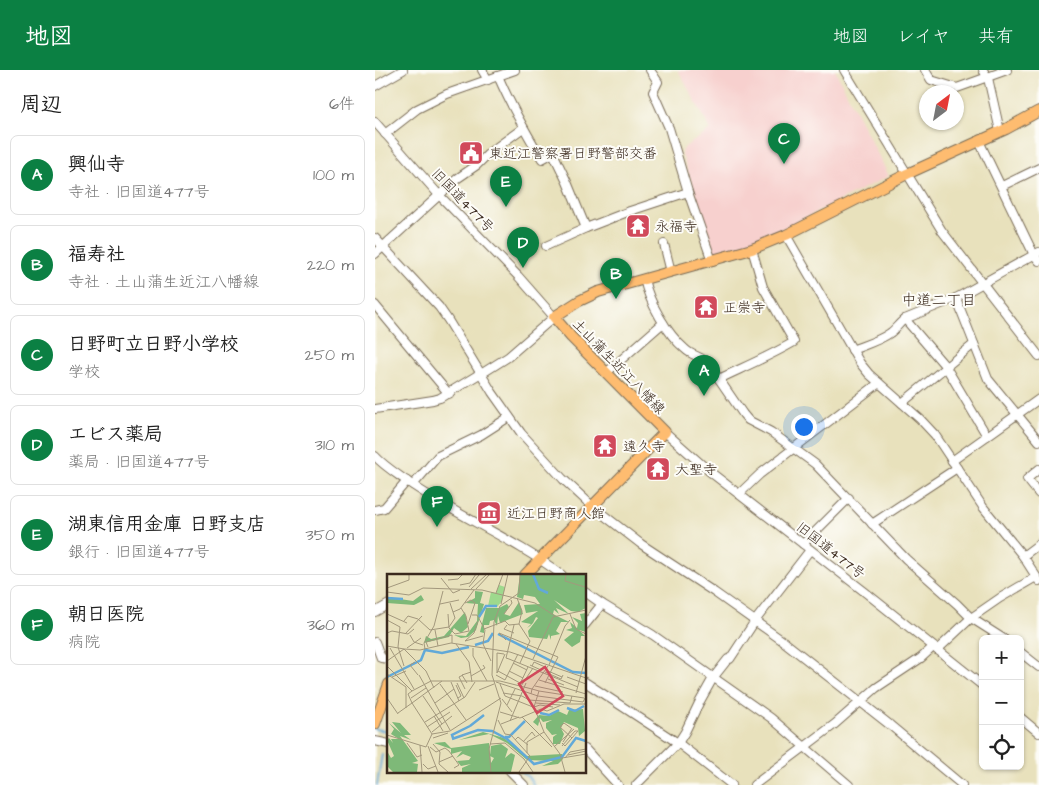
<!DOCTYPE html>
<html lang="ja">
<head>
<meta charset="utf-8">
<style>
	body { margin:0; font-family:"Architects Daughter","Klee One",sans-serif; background:#f6f6f6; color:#222 }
	.controls { position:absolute; right:15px; bottom:15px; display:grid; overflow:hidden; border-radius:8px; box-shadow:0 1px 4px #0004 }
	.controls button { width:45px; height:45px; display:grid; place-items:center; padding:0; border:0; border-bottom:1px solid #e0e0e0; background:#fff; color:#222; font:25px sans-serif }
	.compass { position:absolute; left:544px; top:15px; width:45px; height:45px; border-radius:50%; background:#fff; box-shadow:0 1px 4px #0004; rotate:32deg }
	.you { position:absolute; left:428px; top:356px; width:18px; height:18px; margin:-12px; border:4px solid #fff; border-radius:50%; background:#1a73e8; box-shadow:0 0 0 8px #1a73e833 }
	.badge { display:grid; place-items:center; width:32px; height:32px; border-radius:50%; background:#0b8043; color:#fff; font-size:16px; font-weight:700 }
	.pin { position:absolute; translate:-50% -41px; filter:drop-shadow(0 1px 2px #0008) }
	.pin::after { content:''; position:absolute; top:26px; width:18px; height:15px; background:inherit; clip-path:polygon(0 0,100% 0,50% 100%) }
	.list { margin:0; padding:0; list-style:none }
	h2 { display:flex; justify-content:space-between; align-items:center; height:65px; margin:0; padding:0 20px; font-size:21px }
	h2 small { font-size:16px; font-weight:400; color:#767676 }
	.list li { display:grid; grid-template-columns:32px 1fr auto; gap:15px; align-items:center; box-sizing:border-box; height:80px; margin:0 10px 10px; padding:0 10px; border:1px solid #e0e0e0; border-radius:8px }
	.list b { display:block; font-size:19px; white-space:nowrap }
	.list p { margin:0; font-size:16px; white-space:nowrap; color:#767676 }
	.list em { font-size:16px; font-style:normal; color:#767676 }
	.icon { flex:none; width:28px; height:28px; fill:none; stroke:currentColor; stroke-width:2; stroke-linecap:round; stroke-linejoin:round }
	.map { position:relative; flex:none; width:664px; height:715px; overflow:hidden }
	header { display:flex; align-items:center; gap:30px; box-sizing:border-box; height:70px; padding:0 25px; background:#0b8043; color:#fff }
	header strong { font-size:24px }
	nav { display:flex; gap:28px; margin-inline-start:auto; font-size:18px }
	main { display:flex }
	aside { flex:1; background:#fff }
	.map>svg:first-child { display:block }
	.built { fill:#f7d0ce }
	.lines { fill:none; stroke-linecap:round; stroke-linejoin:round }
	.stream { stroke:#62a9d8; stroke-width:2 }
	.minor-casing { stroke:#786a55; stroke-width:10 }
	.major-casing { stroke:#786a55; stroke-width:12 }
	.minor { stroke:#fff; stroke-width:8 }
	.major { stroke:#febc70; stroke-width:10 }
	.labels { text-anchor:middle; stroke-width:4; stroke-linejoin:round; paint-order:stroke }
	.poi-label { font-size:14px; fill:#3b2a1e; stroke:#fdfcf7; text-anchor:start }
	.street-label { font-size:14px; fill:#3b2a1e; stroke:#fdfcf7 }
	.neighbourhood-label { font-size:15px; fill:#3b2a1e; stroke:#fdfcf7 }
	.inset-river { fill:none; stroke:#62a9d8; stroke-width:2.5 }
	.inset-road { fill:none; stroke:#a3987d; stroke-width:1 }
	.view { fill:#d1495b; fill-opacity:0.15; stroke:#d1495b; stroke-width:2.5 }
	.inset-edge { fill:none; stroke:#3b2a1e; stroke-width:2.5 }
</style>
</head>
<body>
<header>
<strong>地図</strong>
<nav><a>地図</a><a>レイヤ</a><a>共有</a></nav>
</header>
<main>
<aside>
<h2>周辺<small>6件</small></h2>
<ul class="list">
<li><span class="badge">A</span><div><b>興仙寺</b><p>寺社 · 旧国道477号</p></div><em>100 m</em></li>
<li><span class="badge">B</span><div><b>福寿社</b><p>寺社 · 土山蒲生近江八幡線</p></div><em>220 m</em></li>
<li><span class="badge">C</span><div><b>日野町立日野小学校</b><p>学校</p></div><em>250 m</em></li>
<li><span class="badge">D</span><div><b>エビス薬局</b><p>薬局 · 旧国道477号</p></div><em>310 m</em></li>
<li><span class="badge">E</span><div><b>湖東信用金庫 日野支店</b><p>銀行 · 旧国道477号</p></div><em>350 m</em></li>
<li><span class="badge">F</span><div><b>朝日医院</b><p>病院</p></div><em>360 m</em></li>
</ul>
</aside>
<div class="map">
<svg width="664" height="715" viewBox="0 0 664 715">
	<rect width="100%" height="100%" fill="#fdfcf7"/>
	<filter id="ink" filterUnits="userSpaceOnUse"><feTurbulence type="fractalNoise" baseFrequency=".02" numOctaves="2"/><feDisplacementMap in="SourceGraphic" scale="10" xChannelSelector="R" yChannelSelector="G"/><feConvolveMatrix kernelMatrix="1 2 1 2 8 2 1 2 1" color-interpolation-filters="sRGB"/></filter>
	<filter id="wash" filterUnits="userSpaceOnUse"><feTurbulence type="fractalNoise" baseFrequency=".0096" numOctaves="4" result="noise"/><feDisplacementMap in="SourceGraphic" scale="20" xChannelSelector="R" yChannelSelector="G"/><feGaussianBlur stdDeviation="1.12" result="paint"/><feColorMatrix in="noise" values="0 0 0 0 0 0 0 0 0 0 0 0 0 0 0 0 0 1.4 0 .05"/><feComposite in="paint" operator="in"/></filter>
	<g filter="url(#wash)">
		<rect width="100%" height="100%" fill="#e8e1bc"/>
		<polygon class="built" points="303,0 460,0 514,106 410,158 341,186 306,82 311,76 336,60"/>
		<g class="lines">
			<g class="stream">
				<polyline points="0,659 14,661"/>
				<polyline points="146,701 154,708 159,715"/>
				<polyline points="2,715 7,684"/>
			</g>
		</g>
	</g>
	<g filter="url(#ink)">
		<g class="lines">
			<defs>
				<g id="minor">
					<polyline points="107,0 113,10"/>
					<polyline points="275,0 283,12 278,22 294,58 313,122 337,191"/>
					<polyline points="469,0 567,161 664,286"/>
					<polyline points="550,0 556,10 582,18 632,0"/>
					<polyline points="608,0 613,8 625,61"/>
					<path d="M123 6C136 36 150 61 167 89L178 83 192 112 211 158 255 141 313 122"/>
					<polyline points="0,16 28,0"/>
					<polyline points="0,52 64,125 143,206 179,247 133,287 106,304"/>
					<polyline points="10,64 42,39 72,24 140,0"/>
					<polyline points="604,71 659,185 664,191"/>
					<polyline points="627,116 664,98"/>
					<polyline points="411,165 485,293 494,304 545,349 560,365 608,437 648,486 664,511"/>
					<polyline points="0,168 64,237 73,250 117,322 146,363 188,409 217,436 266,474 339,522 408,571 515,655 587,715"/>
					<polyline points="289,174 296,202"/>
					<polyline points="171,176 211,158"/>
					<polyline points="0,184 83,108 102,95 115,82 148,58"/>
					<path d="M269 209C274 232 292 264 310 279 317 286 326 286 333 293L368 344 373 350 396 362 440 394 531 489 582 534 596 548 629 569"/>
					<polyline points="581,228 613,309 664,371"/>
					<polyline points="0,235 74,324"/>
					<polyline points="530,249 571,297 612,366"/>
					<path d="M477 280C489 275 504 271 515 263 521 259 524 253 530 249L581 228 664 182"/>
					<polyline points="231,303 288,253"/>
					<path d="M344 309C369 297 395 286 419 272L388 217 377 179"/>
					<polyline points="527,333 599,274"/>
					<polyline points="0,339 58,330 65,328 106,303"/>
					<polyline points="290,362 334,401 490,522 608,616"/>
					<path d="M0 386C9 396 22 404 33 412 82 446 139 469 187 505"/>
					<polyline points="577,391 664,329"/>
					<polyline points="664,399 652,409 664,424"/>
					<polyline points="38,415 63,386 106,365 134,347"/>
					<polyline points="364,424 385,404 504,313"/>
					<polyline points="0,440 9,438 32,411"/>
					<polyline points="497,454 582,398"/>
					<polyline points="428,474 474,428"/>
					<polyline points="648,486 664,474"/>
					<polyline points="210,522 227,534 278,565 396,648 474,715"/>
					<polyline points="0,542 14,534"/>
					<polyline points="210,555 227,534"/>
					<polyline points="0,572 6,588 14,589"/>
					<polyline points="562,580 596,548 625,528 661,507"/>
					<polyline points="645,582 664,597"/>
					<polyline points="210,612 303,673 357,715"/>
					<polyline points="645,647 664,663"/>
					<polyline points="0,671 14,674"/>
					<polyline points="210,679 243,715"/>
					<polyline points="135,701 149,715"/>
					<polyline points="261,715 303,673 310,662 324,633 338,608 353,589 355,589 380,551 435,480"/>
					<polyline points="379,715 460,654 501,618 546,588 558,577"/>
				</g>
				<g id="major">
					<polyline points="150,505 290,362 196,267 179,247 204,231 223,222 377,179 411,165 532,104 631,59 664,41"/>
					<polyline points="0,654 14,614"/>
				</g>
			</defs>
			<use href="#minor" class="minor-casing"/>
			<use href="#major" class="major-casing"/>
			<use href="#minor" class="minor"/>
			<use href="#major" class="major"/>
		</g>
	</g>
	<defs>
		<symbol id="civic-square" viewBox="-11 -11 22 22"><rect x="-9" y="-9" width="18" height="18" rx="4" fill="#d1495b" stroke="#fdfcf7"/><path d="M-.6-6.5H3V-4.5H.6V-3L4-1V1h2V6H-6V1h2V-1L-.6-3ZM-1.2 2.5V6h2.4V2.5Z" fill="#fff"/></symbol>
		<symbol id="temple-square" viewBox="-11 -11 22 22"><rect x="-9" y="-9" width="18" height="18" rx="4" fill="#d1495b" stroke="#fdfcf7"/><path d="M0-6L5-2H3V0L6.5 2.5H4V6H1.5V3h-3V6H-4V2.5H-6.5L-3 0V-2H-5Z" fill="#fff"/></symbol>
		<symbol id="museum-square" viewBox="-11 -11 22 22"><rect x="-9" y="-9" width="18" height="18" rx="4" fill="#d1495b" stroke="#fdfcf7"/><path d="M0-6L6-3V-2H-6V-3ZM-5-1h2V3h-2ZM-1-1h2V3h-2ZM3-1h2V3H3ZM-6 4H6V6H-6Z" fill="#fff"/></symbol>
	</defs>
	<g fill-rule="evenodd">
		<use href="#civic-square" x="82" y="69" width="28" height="28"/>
		<use href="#temple-square" x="249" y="142" width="28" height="28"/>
		<use href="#temple-square" x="317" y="223" width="28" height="28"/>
		<use href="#temple-square" x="216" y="362" width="28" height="28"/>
		<use href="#temple-square" x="269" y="385" width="28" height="28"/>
		<use href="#museum-square" x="100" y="429" width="28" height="28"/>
	</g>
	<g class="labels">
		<g class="poi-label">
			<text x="114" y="88">東近江警察署日野警部交番</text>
			<text x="280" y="161">永福寺</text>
			<text x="348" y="242">正崇寺</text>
			<text x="248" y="381">遠久寺</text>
			<text x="300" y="404">大聖寺</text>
			<text x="132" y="448">近江日野商人館</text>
		</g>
		<g class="street-label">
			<text transform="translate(88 130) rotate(46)" y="5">旧国道477号</text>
			<text transform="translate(244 296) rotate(46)" y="5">土山蒲生近江八幡線</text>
			<text transform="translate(456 480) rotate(38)" y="5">旧国道477号</text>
		</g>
		<g class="neighbourhood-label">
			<text x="564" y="235">中道二丁目</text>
		</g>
	</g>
	<g transform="translate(12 504)">
		<rect width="199" height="199" fill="#e8e1bc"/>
		<path d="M112 11 118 13 115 27 110 33 101 32 104 18 109 19Z" fill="#9ed98d"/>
		<path d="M133 0H199V34L191 38 184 37 167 26 182 40 169 34 172 40 167 36 166 40 182 48H174L169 57 173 60 164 62V66L162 60 160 65 142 63 141 57 151 44 149 43 146 49 143 52 140 54 144 50 134 48 151 37 139 39 137 31 153 30 148 23 137 21 136 25 130 23ZM88 17 96 18 93 29 97 30 89 56 81 63 74 64 67 61 79 62 90 47 91 30 79 29 88 24ZM34 21 37 26 27 31 0 29V23L26 27ZM132 28 136 40 113 49 111 42 110 52 107 46 103 47 102 51H97V59L93 58 99 34H112L120 30 122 33 117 40 123 42ZM78 38 81 53 74 59 67 54 62 63 37 69 39 62 44 65 57 62ZM199 39V58L192 56 198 62H194L193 68 185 73 177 66 187 58 179 56 185 54 183 48 190 54 191 49 185 43 195 47 193 40ZM196 135 198 157 192 162 191 154 177 148 174 154 177 160 173 170H166V163L170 160 165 161 159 154V149L165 146 156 148 153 144 151 152 146 148 152 141 162 142 171 137 180 141 182 136ZM5 148 13 149 24 161H17L24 166 13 162 31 187 25 189 31 190 30 198H6L1 193 0 177 4 184 7 182 0 166 2 164 6 169 4 165H12L4 160 7 155 2 149 14 159ZM96 158 117 164 139 182 175 180 176 185 171 190 155 192 166 187 140 186 120 169 102 160 72 166ZM58 168 64 174 102 169 104 189 107 184 103 182 104 172 114 170 121 175 118 184 124 179 128 181 124 198H75V194L84 190 74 192 70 187 82 186 84 183 76 180 69 184 75 177 64 180V175L47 169Z" fill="#7eb978"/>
		<path class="inset-river" d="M146 0 152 15 161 19M0 24 16 25M92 43 99 32H110M111 60 186 98 199 99M88 71 101 67 106 59M0 103 34 86 38 76 55 79 82 73M180 134 188 137 197 132M153 139 162 141 172 136M83 152 97 141M118 163H122L138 147M66 164 65 161 83 152M65 165 91 156 105 157 120 165 147 190 175 183 189 164 199 167"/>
		<path class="inset-road" d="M179 0 178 7 198 13M54 4 66 19 73 16M61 6 71 5 76 0M73 11 83 9 89 0M82 13 92 1M0 14 22 6V0M84 15 100 0M89 15 103 0M0 18 22 21 36 14 95 16 148 29 168 42M109 19 116 0M130 24 135 37 132 50M78 29 84 26 88 29 81 50M53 30 72 26M114 30 121 0M66 38 73 35 87 16M0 40 20 49M61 40 62 54 68 60 82 57 79 42 74 34M117 40 125 29 124 26M183 40 189 55 199 60M85 41H90L98 56 96 70 104 87M0 46 13 53 11 73 17 92M17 47 21 42 31 45 43 56 62 53 68 44 63 29M132 50 143 67 133 89M120 51 117 55 127 59M97 55 118 47 122 51 132 50M48 56 51 72M0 59 5 57 21 60 27 55M18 60 35 42M23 61 27 68 36 71M119 66 112 59 171 83 158 109M78 67 87 59 91 47M78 67 96 62M69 70 82 88 85 108M0 72 17 75 39 97 47 114M41 73 39 68 65 61V69M3 74 27 115M20 74 34 64M86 74V82L100 107M38 75 37 69 47 52 56 17M122 85 191 113M122 85 119 84 127 51M146 85 166 43 199 36M0 87 17 75 33 76 64 69 123 78 199 104M28 88 23 91 31 101M126 89 140 96M143 91 145 92 154 96 158 93 147 88 145 92M162 91 178 52 183 46M0 92 25 117M161 92 145 115 152 117 147 133 157 158 173 180 178 198M111 97 133 109M122 97 136 104M161 97 175 103M158 98 174 105 176 101M110 99V79L117 80M110 99 118 80M0 100 19 113M32 101 63 156M76 101 72 103 78 115M109 101 118 106 131 80M84 102 98 94 96 91M5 103 19 97M180 103 199 110M161 105 177 111M152 106 199 120M64 108 72 127M109 108 151 122 196 128 198 124M70 109 77 124M80 109 75 101 84 98M53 110 79 146M113 110 118 122 146 133M69 111 74 122 71 124M132 112 141 93M134 112 146 94M148 112 176 118M92 116 107 110M25 117 44 107H113L145 115 144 120M25 117 21 120 25 129 55 107M152 117 197 124M116 119 135 122M189 119 199 82M36 122 55 150M135 122 142 126 183 129 185 122M0 124 11 140M24 124 39 114M115 125 125 138M48 129 67 115M149 129 173 131M120 131 128 115M147 133 153 131 166 133M19 134V113M113 138 133 144 154 135 160 137 177 130H199M11 139 25 129 45 160M47 142 56 157M135 143 165 173M111 146 118 160 124 161 143 182 132 198M123 147 139 109M38 148 78 123 88 108M114 150 132 143M40 153 63 138M184 154 177 149 173 153 185 164M45 158 65 142M0 161 39 173 45 160 63 157 114 124M46 164 61 159M128 166 131 163 141 171M136 168 145 158 148 162M176 168 185 154M20 169 30 183 35 181M175 169 178 172 191 157H188M46 170 53 178 52 190 61 198M103 170 118 169 137 185 146 198M33 171 35 198M41 172 51 198M168 172 187 155M175 172 188 157M43 173 49 178 58 174 62 177 72 191 67 194M140 179V168L157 158M181 181 199 177M175 184 199 180M178 184 183 178 199 175M52 188 66 182M36 190 41 195 49 192M104 198 102 175 114 129 105 101 107 48 113 32 132 19 133 0"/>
		<path class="view" d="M158 93 176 122 150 139 132 110Z"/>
		<rect width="199" height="199" class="inset-edge"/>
	</g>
</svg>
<div class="controls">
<button>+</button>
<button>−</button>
<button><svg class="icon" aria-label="locate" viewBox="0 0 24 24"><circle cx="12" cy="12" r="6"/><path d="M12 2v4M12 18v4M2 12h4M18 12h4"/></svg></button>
</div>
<svg class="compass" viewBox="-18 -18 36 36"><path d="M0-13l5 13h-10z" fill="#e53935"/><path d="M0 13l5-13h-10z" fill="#767676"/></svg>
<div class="you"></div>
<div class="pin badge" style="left:329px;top:326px">A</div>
<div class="pin badge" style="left:241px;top:229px">B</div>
<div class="pin badge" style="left:409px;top:94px">C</div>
<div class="pin badge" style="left:148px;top:198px">D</div>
<div class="pin badge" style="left:131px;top:137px">E</div>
<div class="pin badge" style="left:62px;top:457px">F</div>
</div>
</main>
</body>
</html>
